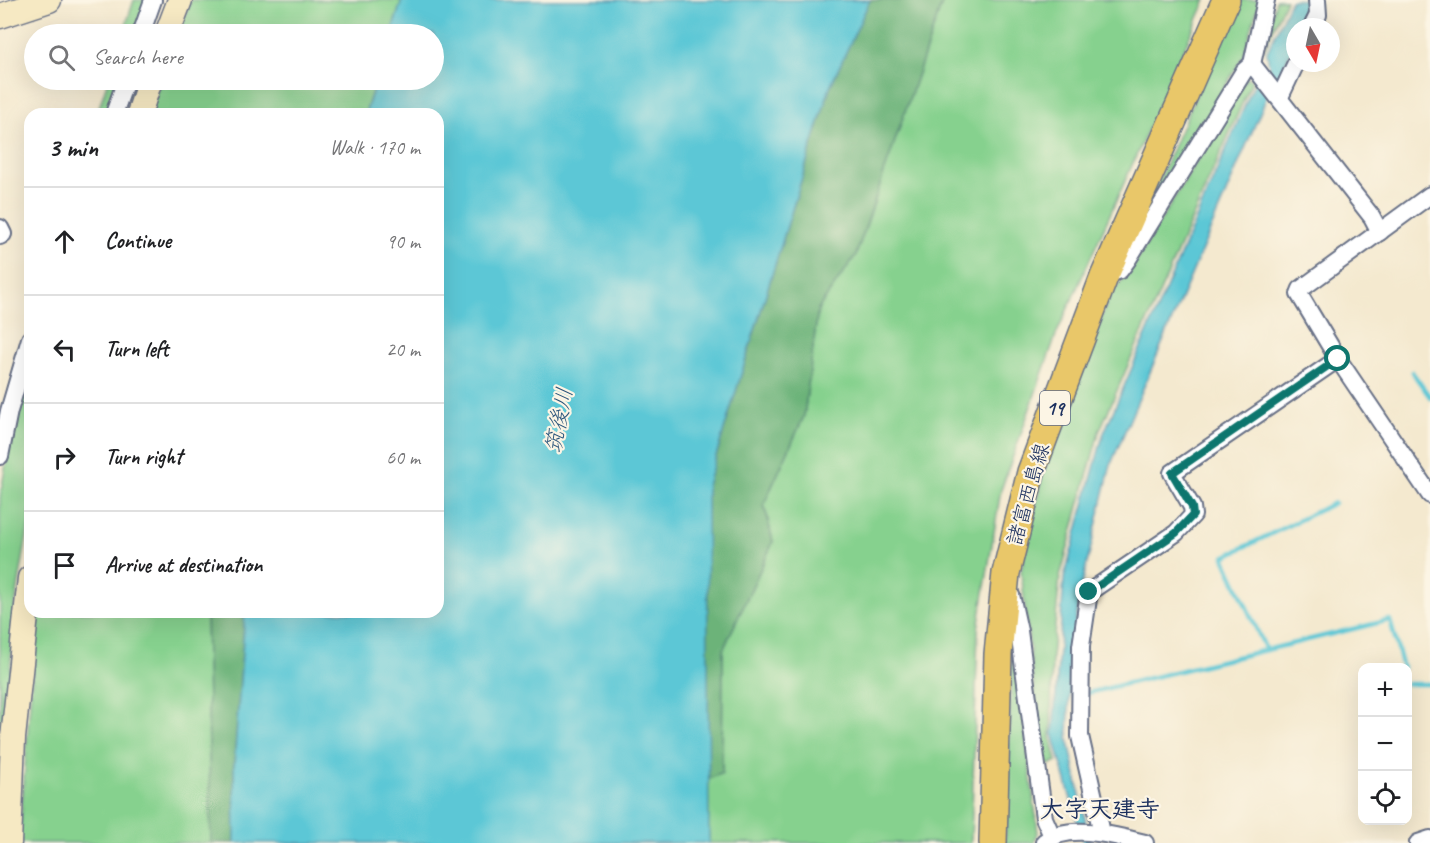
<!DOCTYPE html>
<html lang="en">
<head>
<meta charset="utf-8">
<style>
	body { margin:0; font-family:Caveat,"Klee One",sans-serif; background:#f2f2f2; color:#202124 }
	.controls { position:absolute; right:18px; bottom:18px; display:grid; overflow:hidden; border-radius:12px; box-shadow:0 6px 24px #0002 }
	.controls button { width:54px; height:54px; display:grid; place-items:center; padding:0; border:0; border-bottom:2px solid #e0e0e0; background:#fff; color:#202124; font:30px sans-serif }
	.compass { position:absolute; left:1286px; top:18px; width:54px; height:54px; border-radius:50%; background:#fff; box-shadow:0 6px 24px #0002; rotate:171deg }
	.stop { position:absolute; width:18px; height:18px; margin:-14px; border:4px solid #0f766e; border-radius:50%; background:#fff }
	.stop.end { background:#0f766e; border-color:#fff; box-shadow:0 2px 6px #0008 }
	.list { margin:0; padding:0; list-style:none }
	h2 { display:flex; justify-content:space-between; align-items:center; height:78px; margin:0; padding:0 24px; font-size:26px }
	h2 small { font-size:20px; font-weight:400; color:#757577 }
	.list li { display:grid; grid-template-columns:39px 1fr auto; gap:18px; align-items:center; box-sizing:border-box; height:108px; padding:0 24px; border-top:2px solid #e0e0e0 }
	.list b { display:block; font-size:22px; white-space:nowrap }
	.list em { font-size:20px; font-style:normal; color:#757577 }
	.icon { flex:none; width:33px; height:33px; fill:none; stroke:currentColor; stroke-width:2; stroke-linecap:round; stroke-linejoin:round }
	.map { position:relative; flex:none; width:1430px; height:843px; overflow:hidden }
	.search { position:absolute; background:#fff; box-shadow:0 6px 24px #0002; left:24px; top:24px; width:420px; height:66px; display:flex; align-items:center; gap:15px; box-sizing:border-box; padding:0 21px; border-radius:33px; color:#757577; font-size:22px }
	.panel { position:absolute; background:#fff; box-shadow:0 6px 24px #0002; left:24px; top:108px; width:420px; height:510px; border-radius:18px }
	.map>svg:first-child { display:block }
	.green { fill:#86d18e; stroke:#508076; stroke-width:1.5 }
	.forest { fill:#6cb379; stroke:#44716c; stroke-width:1.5 }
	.water { fill:#5cc7d6; stroke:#3c7b9a; stroke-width:1.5 }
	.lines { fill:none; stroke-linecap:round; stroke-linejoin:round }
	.stream { stroke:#5cc7d6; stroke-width:4.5 }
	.minor-casing { stroke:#677086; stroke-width:20 }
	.secondary-casing { stroke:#677086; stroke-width:27 }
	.primary-casing { stroke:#677086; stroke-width:30 }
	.minor { stroke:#fff; stroke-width:16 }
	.secondary { stroke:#f6e9c3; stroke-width:24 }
	.primary { stroke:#e9c769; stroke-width:27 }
	.route { stroke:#0f766e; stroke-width:8 }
	.labels { text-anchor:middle; stroke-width:4.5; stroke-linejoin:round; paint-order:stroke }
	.shield { fill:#fcf5e5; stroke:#5e6a86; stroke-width:1.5 }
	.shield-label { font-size:20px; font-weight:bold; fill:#1b2f5e }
	.street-label { font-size:21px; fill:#1b2f5e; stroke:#fcf5e5 }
	.water-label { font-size:22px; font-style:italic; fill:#2b557c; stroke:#fcf5e5 }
	.quarter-label { font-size:24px; font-weight:bold; fill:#1b2f5e; stroke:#fcf5e5 }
</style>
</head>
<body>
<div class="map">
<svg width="1430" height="843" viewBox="0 0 1430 843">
	<rect width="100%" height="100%" fill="#fcf5e5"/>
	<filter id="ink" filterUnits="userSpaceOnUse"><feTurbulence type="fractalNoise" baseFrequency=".0167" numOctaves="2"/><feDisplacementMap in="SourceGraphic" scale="12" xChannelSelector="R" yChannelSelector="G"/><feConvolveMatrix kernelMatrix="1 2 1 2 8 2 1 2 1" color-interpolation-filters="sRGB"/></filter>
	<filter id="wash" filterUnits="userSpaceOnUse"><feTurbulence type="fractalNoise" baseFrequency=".008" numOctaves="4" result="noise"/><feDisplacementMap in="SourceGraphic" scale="24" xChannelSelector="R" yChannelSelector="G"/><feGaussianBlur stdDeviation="1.35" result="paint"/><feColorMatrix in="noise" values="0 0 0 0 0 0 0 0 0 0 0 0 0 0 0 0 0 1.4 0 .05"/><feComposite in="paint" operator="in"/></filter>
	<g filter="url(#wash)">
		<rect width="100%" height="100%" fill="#f4e9cf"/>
		<g class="green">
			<polygon points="134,0 148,0 137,34 123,34"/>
			<polygon points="191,0 402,0 391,34 178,34"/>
			<polygon points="943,0 1206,0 1056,335 1001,490 978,629 971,843 709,843 706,780 722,773 723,650 773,542 764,504 804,416 818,309 856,255"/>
			<polygon points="1238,0 1260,0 1244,55 1129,248"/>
			<polygon points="1276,0 1286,0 1263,51"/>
			<polygon points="1247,77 1252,81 1099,432 1060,577 1052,657 1051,738 1057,761 1043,768 1021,571 1043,473 1110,295 1131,270"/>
			<polygon points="108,80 122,80 110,114 97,114"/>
			<polygon points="160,80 376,80 365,114 150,114"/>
			<polygon points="30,356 30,518 15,606 0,807 0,497 15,412"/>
			<polygon points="37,612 206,612 211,843 19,843"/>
			<polygon points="1013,638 1038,833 1034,843 1005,843"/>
		</g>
		<g class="forest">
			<polygon points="870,0 943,0 856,255 818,309 804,416 764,504 773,542 723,650 722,773 706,780 707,485 830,87"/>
			<polygon points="206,612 245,612 234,765 235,843 211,843"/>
		</g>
		<g class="water">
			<polygon points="402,0 870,0 830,87 707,485 709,843 235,843 234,765 245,612 438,612 438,114 365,114 376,80 434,80 434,34 391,34"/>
			<polygon points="1291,0 1309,0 1310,9 1302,27 1295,27 1295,42 1277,82 1274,80 1111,464 1081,588 1071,648 1068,737 1090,843 1083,843 1053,734 1064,578 1103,435 1255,82 1263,82 1270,72 1267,52"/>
		</g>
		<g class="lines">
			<g class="stream">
				<polyline points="1412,372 1430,397"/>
				<polyline points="1266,650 1224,557 1334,503"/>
				<polyline points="1408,684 1430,684"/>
				<polyline points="1088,693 1390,620 1403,668"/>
			</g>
		</g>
	</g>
	<g filter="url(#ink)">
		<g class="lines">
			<defs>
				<g id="minor">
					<polyline points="1312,27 1318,15 1317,0"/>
					<polyline points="141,34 153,0"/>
					<polyline points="1252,64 1266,0"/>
					<polyline points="1280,97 1296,63"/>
					<polyline points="114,114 126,80"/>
					<polyline points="1430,195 1301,289 1299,294 1338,359 1430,495"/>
					<polyline points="0,228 3,234 0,236"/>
					<polyline points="1107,275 1120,270 1128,259 1244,71 1252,64 1372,217 1380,232"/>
					<polyline points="0,456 9,411 30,339"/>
					<polyline points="1011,595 1019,631 1044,818 1052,836 1050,843"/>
					<polyline points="1102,833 1080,736 1081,646 1089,592 1176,533 1193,515 1192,507 1172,473 1338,359"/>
					<path d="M1044 842C1069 822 1116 836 1145 843"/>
					<polyline points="1418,843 1430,839"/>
				</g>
				<g id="secondary">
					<polyline points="0,16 49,0"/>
					<polyline points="167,34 180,0"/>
					<polyline points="139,114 150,80"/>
					<polyline points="9,843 13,738 30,578"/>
				</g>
				<polyline id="primary" points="993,843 998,654 1006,573 1031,472 1104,277 1226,0"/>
			</defs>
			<use href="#minor" class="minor-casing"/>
			<use href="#secondary" class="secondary-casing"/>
			<use href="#primary" class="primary-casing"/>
			<use href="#minor" class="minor"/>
			<use href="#secondary" class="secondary"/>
			<use href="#primary" class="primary"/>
		</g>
	</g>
	<g class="lines" filter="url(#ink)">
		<polyline class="route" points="1089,592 1176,533 1193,515 1192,507 1172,473 1338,359"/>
	</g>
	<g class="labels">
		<rect class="shield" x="1040" y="391" width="30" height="34" rx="4.5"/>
		<g class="shield-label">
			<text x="1055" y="415">19</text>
		</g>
		<g class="street-label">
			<text transform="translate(1028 494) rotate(-74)" y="7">諸富西島線</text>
		</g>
		<g class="water-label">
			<text transform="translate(558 420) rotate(-79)" y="8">筑後川</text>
		</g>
		<g class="quarter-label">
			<text x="1100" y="817">大字天建寺</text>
		</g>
	</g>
</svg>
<div class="controls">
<button>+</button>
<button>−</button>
<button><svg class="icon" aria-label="locate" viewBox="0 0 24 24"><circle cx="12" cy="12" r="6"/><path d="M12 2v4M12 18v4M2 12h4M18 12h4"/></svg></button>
</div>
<svg class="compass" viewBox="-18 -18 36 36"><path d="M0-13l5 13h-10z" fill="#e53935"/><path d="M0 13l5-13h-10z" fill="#757577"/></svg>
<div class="stop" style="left:1338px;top:359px"></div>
<div class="stop end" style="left:1089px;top:592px"></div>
<div class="search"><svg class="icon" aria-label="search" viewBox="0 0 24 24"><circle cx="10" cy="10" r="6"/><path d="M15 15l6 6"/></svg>Search here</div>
<section class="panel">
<h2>3 min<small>Walk · 170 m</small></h2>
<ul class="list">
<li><svg class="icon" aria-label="ahead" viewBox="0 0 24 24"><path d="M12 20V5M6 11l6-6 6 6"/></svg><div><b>Continue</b></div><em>90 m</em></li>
<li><svg class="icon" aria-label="left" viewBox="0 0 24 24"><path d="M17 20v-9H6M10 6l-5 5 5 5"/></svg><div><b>Turn left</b></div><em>20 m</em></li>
<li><svg class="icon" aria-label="right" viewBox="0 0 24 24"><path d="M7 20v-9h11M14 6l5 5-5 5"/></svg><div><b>Turn right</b></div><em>60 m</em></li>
<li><svg class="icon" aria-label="arrive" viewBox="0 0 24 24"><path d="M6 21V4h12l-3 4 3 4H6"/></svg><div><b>Arrive at destination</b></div></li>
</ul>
</section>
</div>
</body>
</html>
